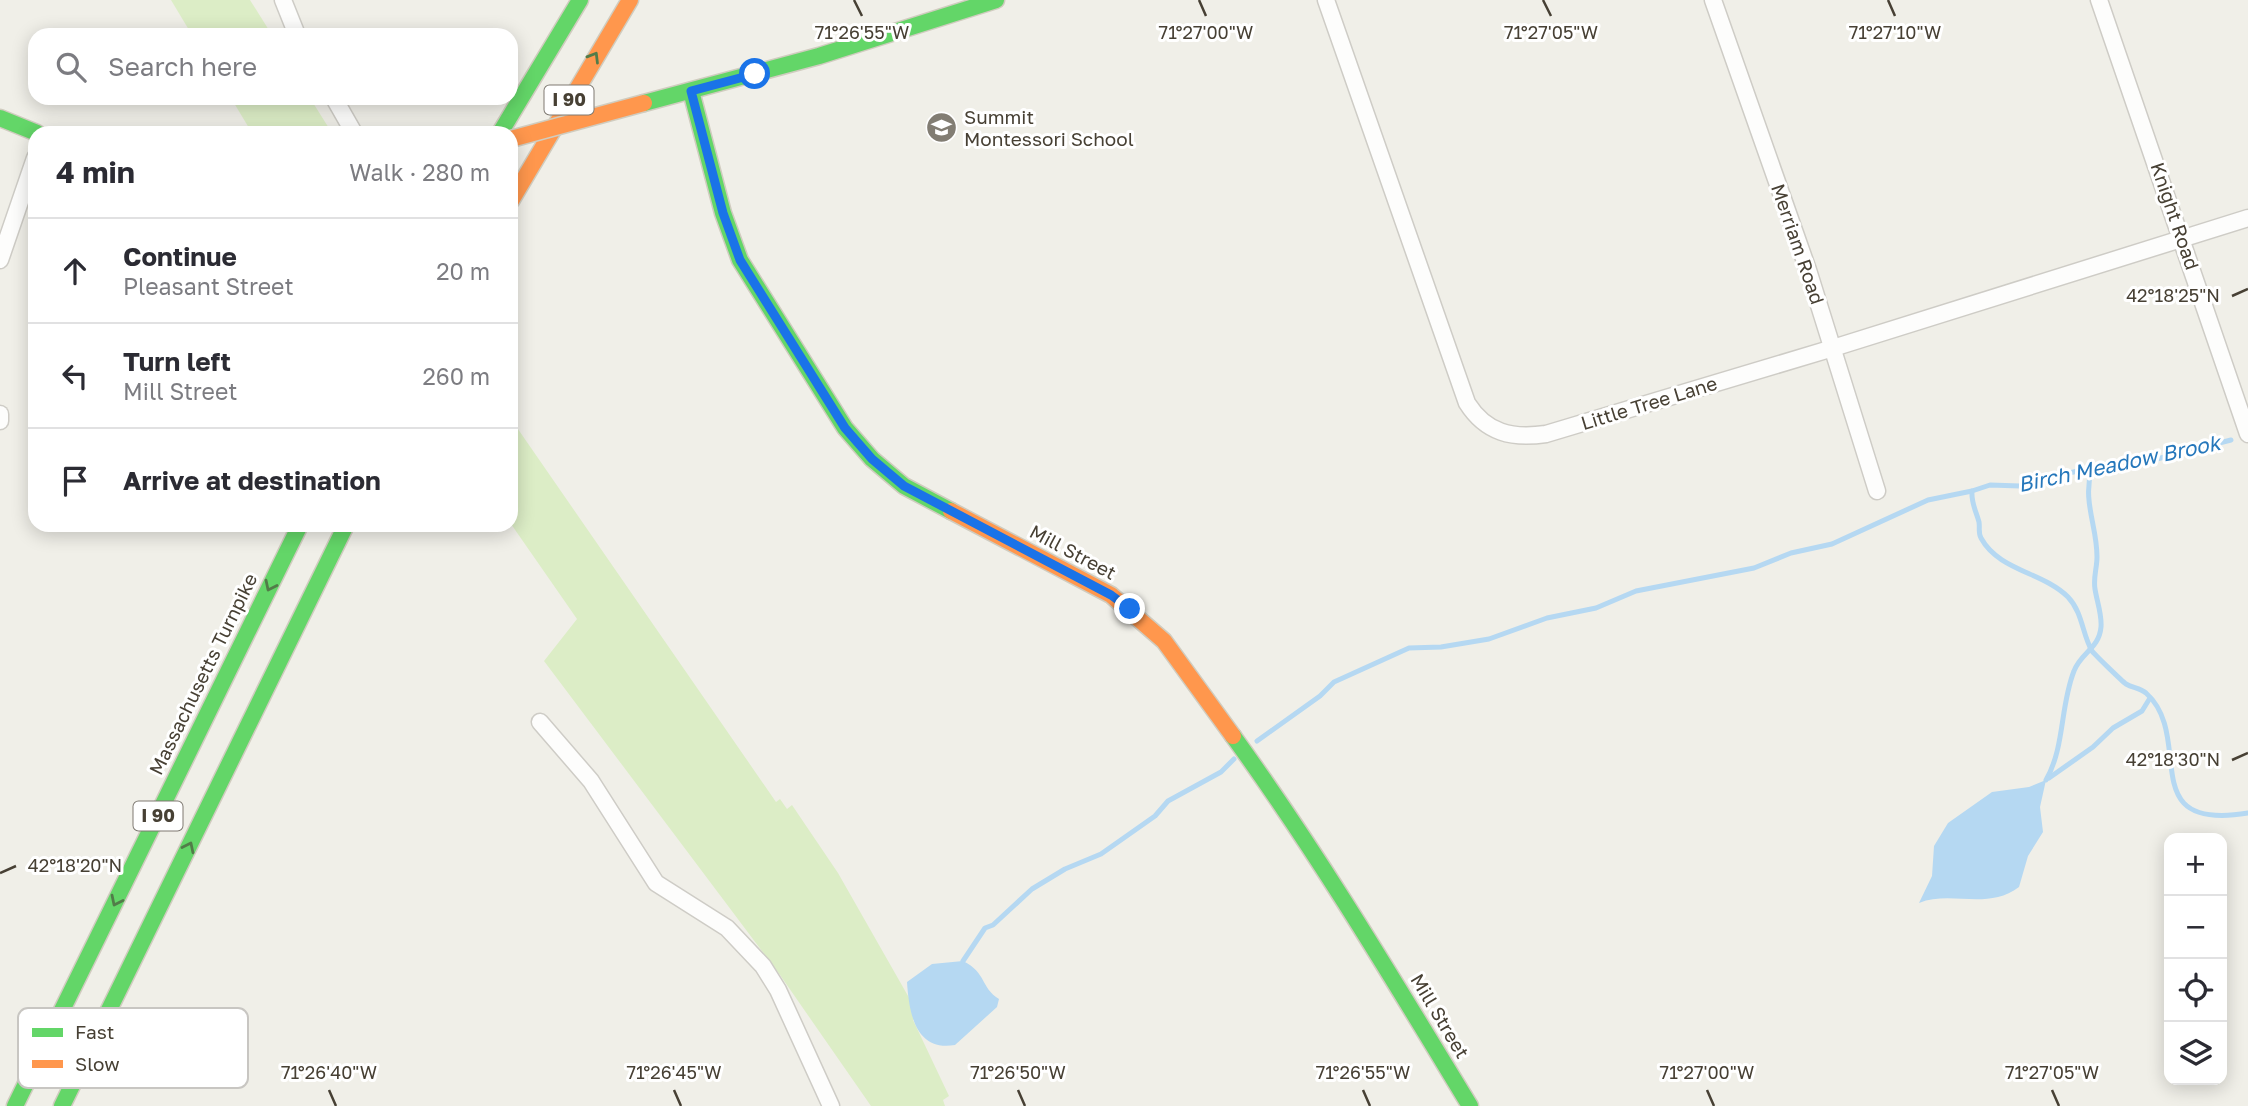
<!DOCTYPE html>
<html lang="en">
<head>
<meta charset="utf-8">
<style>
	body { margin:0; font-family:"Golos Text",sans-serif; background:#f2f2f3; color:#2b2b33 }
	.controls { position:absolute; right:21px; bottom:21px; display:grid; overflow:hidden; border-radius:14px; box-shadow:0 4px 18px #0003 }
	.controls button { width:63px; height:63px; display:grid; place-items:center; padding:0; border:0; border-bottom:2px solid #e1e1e2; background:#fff; color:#2b2b33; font:35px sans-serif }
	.stop { position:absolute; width:21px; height:21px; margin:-16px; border:5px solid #1a73e8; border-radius:50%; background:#fff }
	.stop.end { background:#1a73e8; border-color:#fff; box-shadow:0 2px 7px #0008 }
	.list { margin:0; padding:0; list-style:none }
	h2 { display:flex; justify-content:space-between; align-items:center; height:91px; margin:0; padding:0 28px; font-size:30px }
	h2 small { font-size:23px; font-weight:400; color:#7c7c81 }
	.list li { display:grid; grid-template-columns:46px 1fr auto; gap:21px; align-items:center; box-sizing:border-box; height:105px; padding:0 28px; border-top:2px solid #e1e1e2 }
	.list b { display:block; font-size:26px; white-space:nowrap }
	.list p { margin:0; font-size:23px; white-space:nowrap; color:#7c7c81 }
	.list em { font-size:23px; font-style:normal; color:#7c7c81 }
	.icon { flex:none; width:38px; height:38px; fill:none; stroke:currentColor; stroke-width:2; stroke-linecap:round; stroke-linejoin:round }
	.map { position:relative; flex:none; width:2248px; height:1106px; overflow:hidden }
	.search { position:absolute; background:#fff; box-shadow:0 4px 18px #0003; left:28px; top:28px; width:490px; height:77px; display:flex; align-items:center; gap:18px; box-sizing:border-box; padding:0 24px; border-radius:21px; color:#7c7c81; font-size:26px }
	.panel { position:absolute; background:#fff; box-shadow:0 4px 18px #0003; left:28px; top:126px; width:490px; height:406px; border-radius:21px }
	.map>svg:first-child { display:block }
	.green { fill:#dcedc6 }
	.water { fill:#b5d8f2 }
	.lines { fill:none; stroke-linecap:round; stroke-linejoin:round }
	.stream { stroke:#b5d8f2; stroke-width:5 }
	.street-casing { stroke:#ceccc6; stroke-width:19 }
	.fast-casing { stroke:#d0ccbf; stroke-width:19 }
	.slow-casing { stroke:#d0ccbf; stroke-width:19 }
	.street { stroke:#fdfdfc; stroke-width:16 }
	.fast { stroke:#63d668; stroke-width:16 }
	.slow { stroke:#ff974d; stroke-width:16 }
	.slow-bridge-casing { stroke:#d0ccbf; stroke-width:19; stroke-linecap:butt }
	.slow-bridge { stroke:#ff974d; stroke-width:16 }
	.oneway { stroke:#527c49 }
	.route { stroke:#1a73e8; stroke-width:9 }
	.ticks { fill:none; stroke:#474034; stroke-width:2.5 }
	.labels { text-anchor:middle; stroke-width:6; stroke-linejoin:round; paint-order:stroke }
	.shield { fill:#fff; stroke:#7e7971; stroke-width:2 }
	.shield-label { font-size:18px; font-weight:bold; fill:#474034 }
	.poi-label { font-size:19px; fill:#474034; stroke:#fff; text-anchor:start }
	.street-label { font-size:19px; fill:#474034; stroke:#fff }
	.water-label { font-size:21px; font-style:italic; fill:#2577bb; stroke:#fff }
	.key { fill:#fff; stroke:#c8c6c2; stroke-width:2 }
	.key-label { font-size:19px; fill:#474034 }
	.ticks-label { font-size:18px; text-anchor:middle; fill:#474034; stroke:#fff; stroke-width:6; stroke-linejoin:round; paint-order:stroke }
</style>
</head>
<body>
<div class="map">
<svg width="2248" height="1106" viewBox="0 0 2248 1106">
	<rect width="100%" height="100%" fill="#f0efe8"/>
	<g class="green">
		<polygon points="171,0 250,0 272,35 192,35"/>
		<polygon points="231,98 310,98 332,133 252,133"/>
		<polygon points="511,419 776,802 780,799 787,809 792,805 838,873 920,1017 913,1020 949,1096 943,1100 945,1106 871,1106 780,975 544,661 577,619 511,524"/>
	</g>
	<g class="water">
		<path d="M2046 780 2040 807 2043 832 2028 856 2019 887C1987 911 1951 890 1919 903L1932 876 1934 846 1948 823 1992 792 2029 787Z"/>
		<path d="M963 961C987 973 980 987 999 999L997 1007 955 1045C915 1052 909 1012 907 982L932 964Z"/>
	</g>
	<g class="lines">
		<g class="stream">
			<path d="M2231 440 2149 461 2104 464 2020 486 1990 485 1972 491C1971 503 1976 511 1979 522 1980 528 1978 533 1981 538 1999 571 2043 572 2068 597 2083 613 2082 634 2092 651 2095 655 2122 681 2126 684 2133 688 2140 688 2146 693 2196 738 2133 832 2248 813"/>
			<polyline points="1257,741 1320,696 1334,682 1409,648 1441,647 1489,639 1547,618 1596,608 1636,591 1754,568 1791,553 1832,544 1928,500 1972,491"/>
			<polyline points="2049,778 2093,747 2113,728 2142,711 2150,698"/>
			<path d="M2046 780C2065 747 2060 706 2074 671 2081 652 2099 649 2101 627 2102 614 2097 602 2095 589 2093 578 2097 568 2097 557 2097 524 2082 503 2092 466"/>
			<polyline points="963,961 985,928 993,925 1032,889 1065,869 1101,854 1155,816 1168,801 1221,772 1234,759"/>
		</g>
		<defs>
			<g id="street">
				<polyline points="283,0 297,35"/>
				<path d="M1326 0 1467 403C1486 433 1512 439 1546 434L1833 348 2248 218"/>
				<polyline points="1713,0 1808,270 1877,491"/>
				<polyline points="2099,0 2248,434"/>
				<polyline points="334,98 354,133"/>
				<polyline points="0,260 35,158"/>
				<polyline points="0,414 0,421"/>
				<polyline points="540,722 591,781 656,883 727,928 763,966 778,990 831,1106"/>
			</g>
			<g id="fast">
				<polyline points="691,91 723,213 740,260 845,428 872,459 904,486 951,511"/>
				<polyline points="644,103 819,56 996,0"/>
				<polyline points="0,118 37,133"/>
				<polyline points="500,133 580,0"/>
				<path d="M1233 736C1319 855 1394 981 1470 1106"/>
				<polyline points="15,1106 300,525"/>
				<polyline points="62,1106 346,525"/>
			</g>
			<g id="slow">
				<polyline points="511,201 630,0"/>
				<polyline points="951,511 1111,595 1164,641 1233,736"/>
			</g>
		</defs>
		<use href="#street" class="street-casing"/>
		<use href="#fast" class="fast-casing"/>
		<use href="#slow" class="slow-casing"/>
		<use href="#street" class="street"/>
		<use href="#fast" class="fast"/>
		<use href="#slow" class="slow"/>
		<defs>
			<polyline id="slow-bridge" points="511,139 644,103"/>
		</defs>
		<use href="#slow-bridge" class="slow-bridge-casing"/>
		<use href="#slow-bridge" class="slow-bridge"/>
	</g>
	<defs><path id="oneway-chevron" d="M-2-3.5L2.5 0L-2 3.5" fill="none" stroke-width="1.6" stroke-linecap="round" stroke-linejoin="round" transform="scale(1.75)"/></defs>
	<g class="oneway">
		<use href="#oneway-chevron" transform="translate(594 57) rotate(-59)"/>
		<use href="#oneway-chevron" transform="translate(270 586) rotate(116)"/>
		<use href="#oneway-chevron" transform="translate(189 847) rotate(-64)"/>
		<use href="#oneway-chevron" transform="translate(116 901) rotate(116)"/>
	</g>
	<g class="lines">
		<polyline class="route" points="755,74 691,91 723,213 740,260 845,428 872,459 904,486 1111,595 1130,609"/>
	</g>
	<path class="ticks" d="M854 0 862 16M1199 0 1206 16M1543 0 1551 16M1888 0 1895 16M2232 296 2248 289M2232 760 2248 753M0 873 16 866M329 1090 336 1106M674 1090 681 1106M1018 1090 1025 1106M1363 1090 1370 1106M1707 1090 1714 1106M2052 1090 2059 1106"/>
	<defs>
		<symbol id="school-disc" viewBox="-11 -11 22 22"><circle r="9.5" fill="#827d73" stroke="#fff"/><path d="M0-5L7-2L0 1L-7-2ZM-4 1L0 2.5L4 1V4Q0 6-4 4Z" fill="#fff"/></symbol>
	</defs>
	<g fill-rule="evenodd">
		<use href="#school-disc" x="924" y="110" width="35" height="35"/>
	</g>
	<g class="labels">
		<g class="shield">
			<rect x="544.5" y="85.5" width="49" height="29" rx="5"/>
			<rect x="133.5" y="801.5" width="49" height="29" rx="5"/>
		</g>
		<g class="shield-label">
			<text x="569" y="106">I 90</text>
			<text x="158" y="822">I 90</text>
		</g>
		<g class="poi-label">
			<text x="964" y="124">Summit<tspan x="964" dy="22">Montessori School</tspan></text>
		</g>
		<g class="street-label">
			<text transform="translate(2175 216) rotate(71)" y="7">Knight Road</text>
			<text transform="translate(1798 244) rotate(71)" y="7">Merriam Road</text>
			<text transform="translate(1649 403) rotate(-17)" y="7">Little Tree Lane</text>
			<text transform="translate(1073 552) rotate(28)" y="7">Mill Street</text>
			<text transform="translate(203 674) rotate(-64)" y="7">Massachusetts Turnpike</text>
			<text transform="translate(1440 1016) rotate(59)" y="7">Mill Street</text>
		</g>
		<g class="water-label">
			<text transform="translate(2119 464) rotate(-12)" y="7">Birch Meadow Brook</text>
		</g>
	</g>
	<rect x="18" y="1008" width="230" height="80" rx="10" class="key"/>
	<rect x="32" y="1028" width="31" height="9" fill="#63d668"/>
	<rect x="32" y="1060" width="31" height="8" fill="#ff974d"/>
	<g class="key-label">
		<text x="75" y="1039">Fast</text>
		<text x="75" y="1071">Slow</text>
	</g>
	<g class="ticks-label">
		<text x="862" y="39">71°26'55"W</text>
		<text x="1206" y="39">71°27'00"W</text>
		<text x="1551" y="39">71°27'05"W</text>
		<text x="1895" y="39">71°27'10"W</text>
		<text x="2173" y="302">42°18'25"N</text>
		<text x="2173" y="766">42°18'30"N</text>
		<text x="75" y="872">42°18'20"N</text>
		<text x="329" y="1079">71°26'40"W</text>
		<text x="674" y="1079">71°26'45"W</text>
		<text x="1018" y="1079">71°26'50"W</text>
		<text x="1363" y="1079">71°26'55"W</text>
		<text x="1707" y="1079">71°27'00"W</text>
		<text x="2052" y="1079">71°27'05"W</text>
	</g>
</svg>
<div class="controls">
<button>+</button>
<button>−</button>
<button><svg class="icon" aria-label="locate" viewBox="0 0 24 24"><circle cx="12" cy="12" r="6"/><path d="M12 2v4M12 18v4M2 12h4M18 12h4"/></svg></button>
<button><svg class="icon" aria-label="layers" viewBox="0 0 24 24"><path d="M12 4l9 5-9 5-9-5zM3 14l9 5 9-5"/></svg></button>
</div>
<div class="stop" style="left:755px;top:74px"></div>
<div class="stop end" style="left:1130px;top:609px"></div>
<div class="search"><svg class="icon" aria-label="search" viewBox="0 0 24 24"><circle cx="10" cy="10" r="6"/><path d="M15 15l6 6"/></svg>Search here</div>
<section class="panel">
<h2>4 min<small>Walk · 280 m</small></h2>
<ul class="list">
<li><svg class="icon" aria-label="ahead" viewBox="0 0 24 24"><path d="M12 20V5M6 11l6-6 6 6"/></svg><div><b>Continue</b><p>Pleasant Street</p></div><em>20 m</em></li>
<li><svg class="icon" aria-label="left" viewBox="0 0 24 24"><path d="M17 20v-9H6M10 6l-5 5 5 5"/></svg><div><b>Turn left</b><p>Mill Street</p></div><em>260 m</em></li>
<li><svg class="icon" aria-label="arrive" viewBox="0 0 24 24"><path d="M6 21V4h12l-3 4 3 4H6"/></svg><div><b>Arrive at destination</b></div></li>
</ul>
</section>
</div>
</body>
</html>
